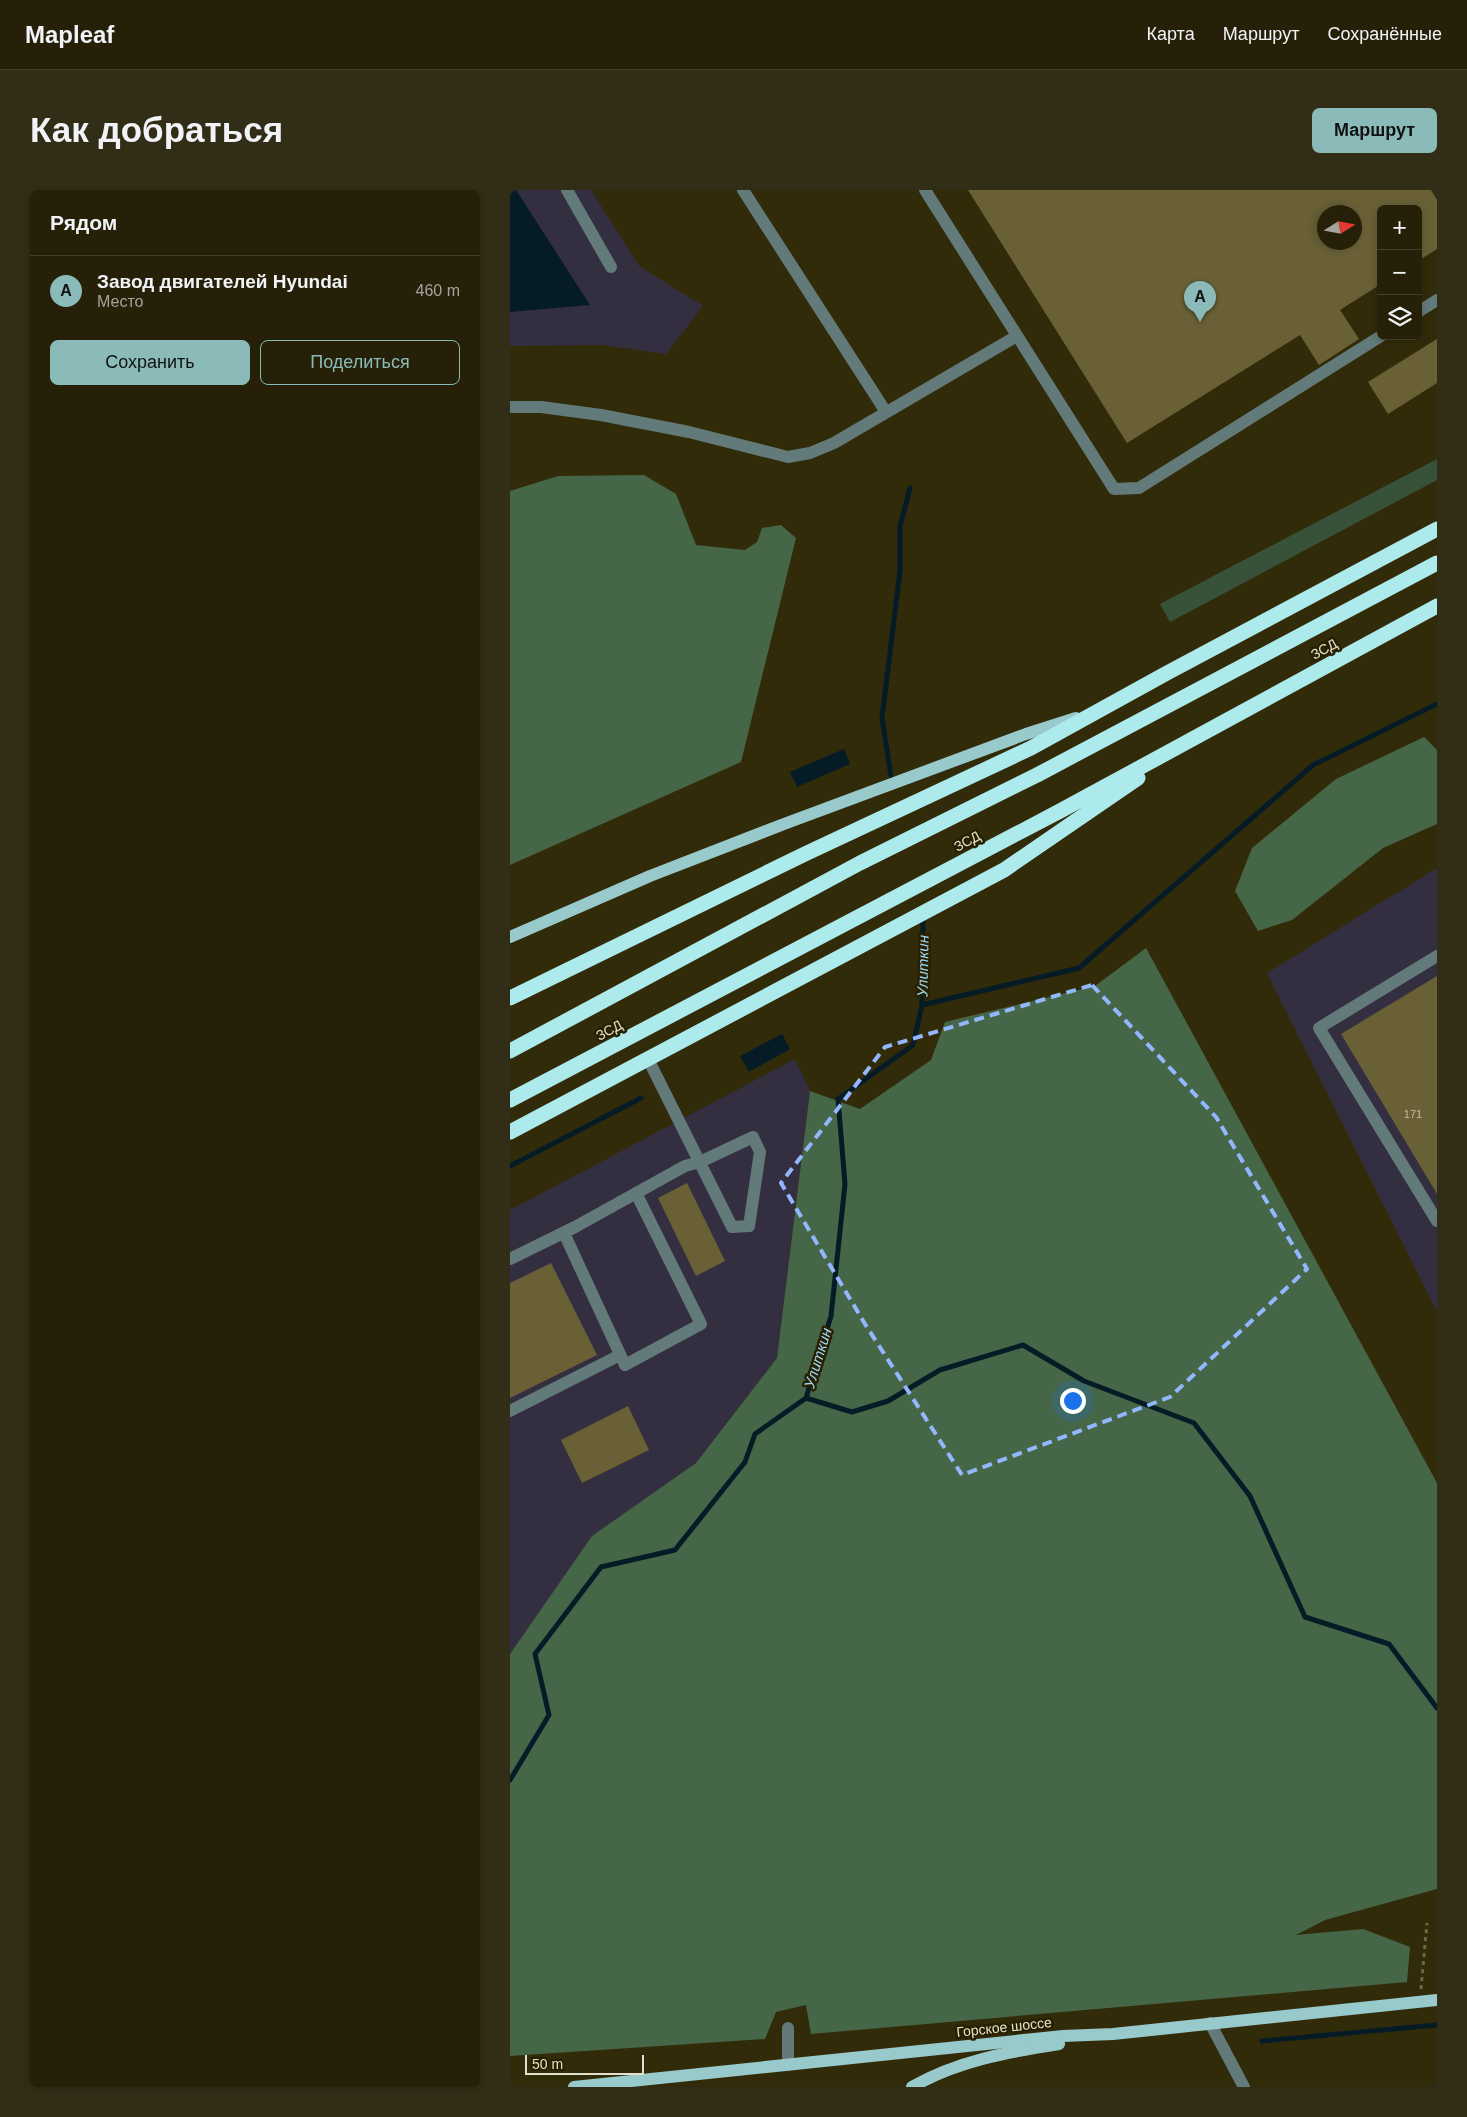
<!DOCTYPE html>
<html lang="ru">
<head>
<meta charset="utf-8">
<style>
	body { margin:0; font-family:Helvetica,sans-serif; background:#322d16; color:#f1f3f6 }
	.controls { position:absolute; right:15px; top:15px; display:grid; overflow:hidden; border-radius:8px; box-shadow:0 2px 8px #0003 }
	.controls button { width:45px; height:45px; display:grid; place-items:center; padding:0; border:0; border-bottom:1px solid #423e29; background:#262008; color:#f1f3f6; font:25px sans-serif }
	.compass { position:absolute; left:807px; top:15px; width:45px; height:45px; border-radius:50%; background:#262008; box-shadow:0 2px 8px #0003; rotate:79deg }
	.scale { position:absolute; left:15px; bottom:12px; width:119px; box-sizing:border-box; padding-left:5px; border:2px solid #e3dfcd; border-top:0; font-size:14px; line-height:18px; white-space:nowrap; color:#e3dfcd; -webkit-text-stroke:4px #282101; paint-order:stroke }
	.you { position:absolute; left:562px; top:1210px; width:18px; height:18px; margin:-12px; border:4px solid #fff; border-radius:50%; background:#1a73e8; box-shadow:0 0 0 8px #1a73e833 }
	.badge { display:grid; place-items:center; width:32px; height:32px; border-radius:50%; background:#8bbbb9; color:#111; font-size:16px; font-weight:700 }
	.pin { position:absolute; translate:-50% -41px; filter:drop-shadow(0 1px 2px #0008) }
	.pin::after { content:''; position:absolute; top:26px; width:18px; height:15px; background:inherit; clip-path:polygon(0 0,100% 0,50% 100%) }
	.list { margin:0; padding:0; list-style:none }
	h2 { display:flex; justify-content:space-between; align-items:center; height:65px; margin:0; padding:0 20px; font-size:21px }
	h2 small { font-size:16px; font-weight:400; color:#a4a39c }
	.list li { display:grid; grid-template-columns:32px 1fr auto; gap:15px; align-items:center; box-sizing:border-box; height:70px; padding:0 20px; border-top:1px solid #423e29 }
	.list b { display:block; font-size:19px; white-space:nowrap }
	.list p { margin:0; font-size:16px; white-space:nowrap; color:#a4a39c }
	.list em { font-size:16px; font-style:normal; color:#a4a39c }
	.actions { display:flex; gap:10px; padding:15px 20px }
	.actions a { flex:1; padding:11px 0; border:1px solid #8bbbb9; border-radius:8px; text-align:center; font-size:18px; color:#8bbbb9 }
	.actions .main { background:#8bbbb9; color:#111 }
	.icon { flex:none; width:28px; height:28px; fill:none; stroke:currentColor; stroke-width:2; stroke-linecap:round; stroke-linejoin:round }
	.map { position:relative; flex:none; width:927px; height:1897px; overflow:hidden; border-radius:8px }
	header { display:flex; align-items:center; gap:30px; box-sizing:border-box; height:70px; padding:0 25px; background:#262008; border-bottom:1px solid #423e29 }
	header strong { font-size:24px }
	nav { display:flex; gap:28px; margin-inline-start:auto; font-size:18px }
	.intro { display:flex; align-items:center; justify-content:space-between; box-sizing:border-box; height:120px; padding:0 30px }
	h1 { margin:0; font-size:35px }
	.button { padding:12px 22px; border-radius:8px; background:#8bbbb9; color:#111; font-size:18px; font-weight:700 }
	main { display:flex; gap:30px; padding:0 30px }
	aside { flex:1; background:#262008; border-radius:8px; box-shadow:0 2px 8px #0003 }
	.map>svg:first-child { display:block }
	.industrial { fill:#342f40 }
	.green { fill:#38523a }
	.forest { fill:#466648 }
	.water { fill:#051c27 }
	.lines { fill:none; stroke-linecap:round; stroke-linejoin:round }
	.stream { stroke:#051c27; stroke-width:5 }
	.building { fill:#696036; fill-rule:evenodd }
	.path { stroke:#6d674c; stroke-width:3; stroke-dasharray:4 4; stroke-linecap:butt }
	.minor { stroke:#637a7b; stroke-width:12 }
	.major { stroke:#98cacb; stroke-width:12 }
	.highway { stroke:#adeaeb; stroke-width:15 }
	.marked { fill:none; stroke:#92b7fd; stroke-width:4; stroke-dasharray:10 6; stroke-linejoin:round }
	.labels { text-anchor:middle; stroke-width:5; stroke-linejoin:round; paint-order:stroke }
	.number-label { font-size:11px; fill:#c4bfa7 }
	.street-label { font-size:14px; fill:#e3dfcd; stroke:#282101 }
	.water-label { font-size:15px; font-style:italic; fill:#9dd6f5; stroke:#282101 }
</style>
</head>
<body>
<header>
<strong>Mapleaf</strong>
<nav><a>Карта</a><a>Маршрут</a><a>Сохранённые</a></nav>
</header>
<div class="intro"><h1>Как добраться</h1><a class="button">Маршрут</a></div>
<main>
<aside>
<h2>Рядом<small></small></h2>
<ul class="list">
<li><span class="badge">A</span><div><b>Завод двигателей Hyundai</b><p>Место</p></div><em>460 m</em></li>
</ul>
<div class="actions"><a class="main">Сохранить</a><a>Поделиться</a></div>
</aside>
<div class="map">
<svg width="927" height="1897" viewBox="0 0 927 1897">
	<rect width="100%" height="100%" fill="#322b0a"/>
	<g class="industrial">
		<polygon points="0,0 81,0 129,76 193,116 156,164 92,155 0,156"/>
		<polygon points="927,678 927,1122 757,783"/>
		<polygon points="285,869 300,901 267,1168 186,1273 82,1347 0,1464 0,1020"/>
	</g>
	<polygon class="green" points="927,269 927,290 660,432 650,414"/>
	<g class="forest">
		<polygon points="134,285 166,304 186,355 235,360 247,352 252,338 271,335 286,348 231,572 0,675 0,301 48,286"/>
		<polygon points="914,547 927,560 927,634 873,658 782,730 748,741 725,701 742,658 826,589"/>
		<polygon points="636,758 927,1293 927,1699 815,1730 786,1745 853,1739 900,1757 897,1792 301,1844 296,1815 266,1822 255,1849 0,1866 0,1464 82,1346 186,1273 267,1168 300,901 350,919 421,870 435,832 585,796"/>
	</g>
	<g class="water">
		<polygon points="0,0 6,0 80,115 0,122"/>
		<polygon points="334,559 340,574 287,597 280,582"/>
		<polygon points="272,844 280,859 239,882 230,866"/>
	</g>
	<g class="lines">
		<g class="stream">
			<polyline points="381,586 372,528 390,381 390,336 400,298"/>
			<polyline points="412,815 569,778 803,575 927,514"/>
			<polyline points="0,976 131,908"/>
			<polyline points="296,1208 342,1222 378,1211 430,1180 513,1155 574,1191 684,1233 740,1306 795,1427 879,1454 927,1518"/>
			<polyline points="0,1590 39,1525 25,1464 91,1377 165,1360 235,1272 245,1244 296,1208 321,1126 335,994 328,909 403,855 412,815 413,731"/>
			<polyline points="752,1851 927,1835"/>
		</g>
	</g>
	<g class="building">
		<path d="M458 0H921L927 10V59L908 71V19H871V94L830 120 849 149 809 175 790 145 617 253ZM814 22H844V52H814Z"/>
		<polygon points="927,149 927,193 878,224 858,192"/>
		<polygon points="927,786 927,1004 831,844"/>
		<polygon points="177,993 215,1071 186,1086 148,1008"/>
		<polygon points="41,1073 87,1165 0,1208 0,1093"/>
		<polygon points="118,1216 139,1260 72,1293 51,1250"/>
	</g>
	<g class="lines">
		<polyline class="path" points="911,1799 917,1733"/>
		<g class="minor">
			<polyline points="57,0 101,77"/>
			<polyline points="233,0 376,222"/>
			<polyline points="415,0 604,299 629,298 871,146"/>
			<polyline points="908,122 927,110"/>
			<polyline points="0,217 31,217 91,225 179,242 278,267 300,263 324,253 507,146"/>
			<polyline points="927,766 809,838 927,1031"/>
			<polyline points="54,1043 115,1175 191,1134 126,1003"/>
			<polyline points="0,1069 65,1037 175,976 190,972 243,947 250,962 239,1036 222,1037 138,869"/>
			<polyline points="0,1221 110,1165"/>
			<polyline points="700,1833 734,1897"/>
			<polyline points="278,1875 278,1838"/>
		</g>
		<g class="major">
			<polyline points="0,747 140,686 274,634 516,544 566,528"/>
			<polyline points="64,1897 553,1846 603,1844 927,1810"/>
			<path d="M402 1897C447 1871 498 1862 549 1854"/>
		</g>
		<g class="highway">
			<polyline points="0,808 297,663 521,558 657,483 927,339"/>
			<polyline points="0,861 350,673 527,585 927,373"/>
			<polyline points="0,910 550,621 927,416"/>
			<polyline points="0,942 494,680 628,588"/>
		</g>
	</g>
	<path class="marked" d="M582 795 706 927 797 1079 660 1207 452 1285 355 1134 271 993 375 857Z"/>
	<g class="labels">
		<g class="number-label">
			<text x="903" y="928">171</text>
		</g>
		<g class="street-label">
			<text transform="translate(814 459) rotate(-29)" y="5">ЗСД</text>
			<text transform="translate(457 651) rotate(-28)" y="5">ЗСД</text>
			<text transform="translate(99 840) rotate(-28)" y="5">ЗСД</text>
			<text transform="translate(494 1837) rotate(-6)" y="5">Горское шоссе</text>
		</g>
		<g class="water-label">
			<text transform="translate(413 776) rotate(-89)" y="5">Улиткин</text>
			<text transform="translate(308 1168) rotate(-73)" y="5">Улиткин</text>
		</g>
	</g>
</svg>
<div class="controls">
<button>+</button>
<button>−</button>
<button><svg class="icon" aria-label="layers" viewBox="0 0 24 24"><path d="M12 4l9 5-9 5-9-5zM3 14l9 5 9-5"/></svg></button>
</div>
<svg class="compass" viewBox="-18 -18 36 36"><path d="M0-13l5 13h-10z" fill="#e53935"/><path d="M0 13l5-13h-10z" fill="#a4a39c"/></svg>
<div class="scale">50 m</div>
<div class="you"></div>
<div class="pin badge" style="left:690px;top:132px">A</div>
</div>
</main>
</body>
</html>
